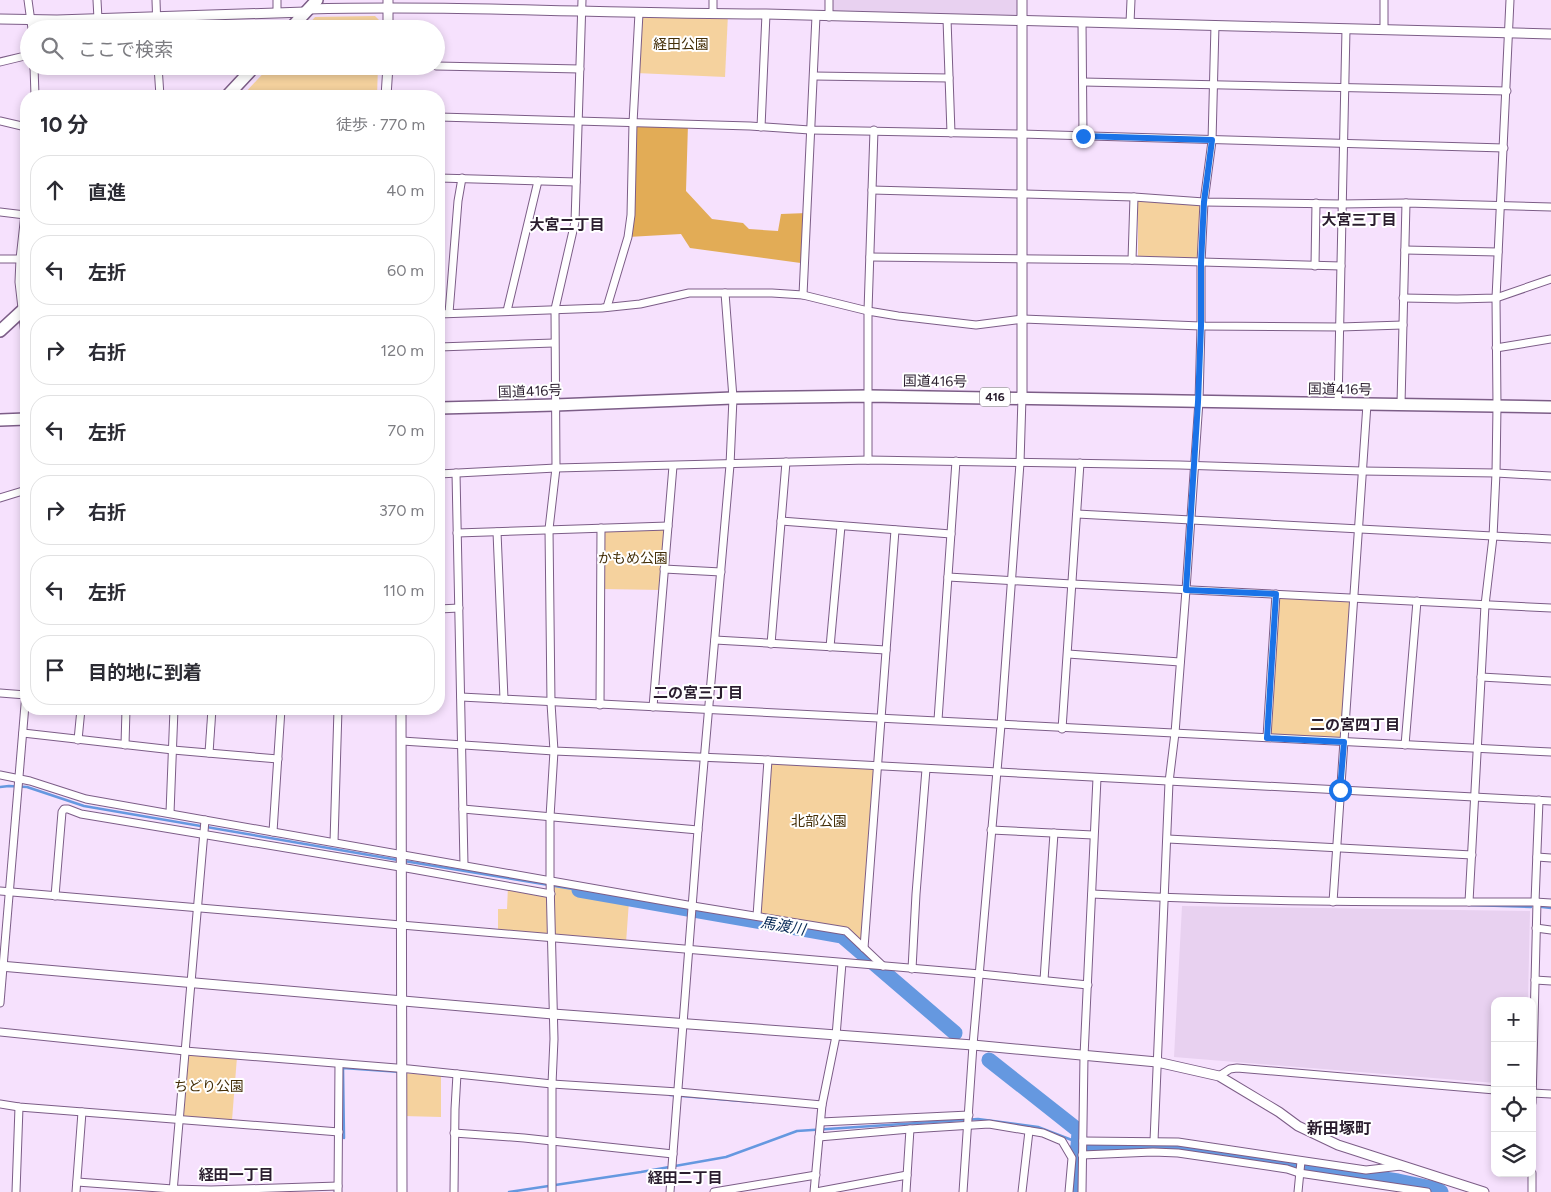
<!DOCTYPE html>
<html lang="ja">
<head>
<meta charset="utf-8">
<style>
	body { margin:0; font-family:Figtree,"Noto Sans JP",sans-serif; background:#f7f7f7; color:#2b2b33 }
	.controls { position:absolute; right:15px; bottom:15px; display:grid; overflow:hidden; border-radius:10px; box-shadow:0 2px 8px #0003 }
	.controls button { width:45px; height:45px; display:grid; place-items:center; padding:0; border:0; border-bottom:1px solid #e1e1e2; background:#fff; color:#2b2b33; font:25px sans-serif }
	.stop { position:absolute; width:15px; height:15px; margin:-11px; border:4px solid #1a73e8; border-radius:50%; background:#fff }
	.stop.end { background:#1a73e8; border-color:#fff; box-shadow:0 1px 5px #0008 }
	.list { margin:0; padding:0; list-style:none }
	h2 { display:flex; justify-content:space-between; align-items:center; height:65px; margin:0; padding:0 20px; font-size:21px }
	h2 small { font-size:16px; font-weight:400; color:#7c7c81 }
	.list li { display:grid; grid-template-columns:32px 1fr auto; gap:15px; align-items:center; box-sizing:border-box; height:70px; margin:0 10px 10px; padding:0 10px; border:1px solid #e1e1e2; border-radius:20px }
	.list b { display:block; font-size:19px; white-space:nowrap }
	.list em { font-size:16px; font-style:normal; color:#7c7c81 }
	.icon { flex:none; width:28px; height:28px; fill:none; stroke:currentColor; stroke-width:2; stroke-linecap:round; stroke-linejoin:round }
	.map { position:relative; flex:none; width:1551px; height:1192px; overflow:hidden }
	.search { position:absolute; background:#fff; box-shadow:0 2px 8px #0003; left:20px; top:20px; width:425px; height:55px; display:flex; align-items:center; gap:12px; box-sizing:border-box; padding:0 18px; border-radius:28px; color:#7c7c81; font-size:19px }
	.panel { position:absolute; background:#fff; box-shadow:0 2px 8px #0003; left:20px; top:90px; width:425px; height:625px; border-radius:20px }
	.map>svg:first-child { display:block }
	.built { fill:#e8d1f0 }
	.green { fill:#f5d29e }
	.forest { fill:#e2ac56 }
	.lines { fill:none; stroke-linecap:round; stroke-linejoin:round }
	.stream { stroke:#6598e0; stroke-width:2.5 }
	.river { stroke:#6598e0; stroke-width:15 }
	.minor-casing { stroke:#7c5d87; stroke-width:9 }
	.tertiary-casing { stroke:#7c5d87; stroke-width:11 }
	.primary-casing { stroke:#7c5d87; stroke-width:14 }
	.trunk-casing { stroke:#7c5d87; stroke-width:14 }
	.minor { stroke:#fff; stroke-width:7 }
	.tertiary { stroke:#fff; stroke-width:9 }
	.primary { stroke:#fff; stroke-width:11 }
	.trunk { stroke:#fff; stroke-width:11 }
	.route { stroke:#1a73e8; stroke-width:6 }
	.labels { text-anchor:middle; stroke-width:4; stroke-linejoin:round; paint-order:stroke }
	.shield { fill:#fff; stroke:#6a616d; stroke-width:1 }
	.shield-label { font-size:12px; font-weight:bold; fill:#2a1d2e }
	.park-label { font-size:14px; fill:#442f08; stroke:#fff }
	.street-label { font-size:14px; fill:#2a1d2e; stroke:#fff }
	.neighbourhood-label { font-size:15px; font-weight:bold; fill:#2a1d2e; stroke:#fff }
	.water-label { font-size:15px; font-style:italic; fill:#072956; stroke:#fff }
	.quarter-label { font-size:16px; font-weight:bold; fill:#2a1d2e; stroke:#fff }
</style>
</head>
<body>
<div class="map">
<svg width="1551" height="1192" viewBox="0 0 1551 1192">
	<rect width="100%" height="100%" fill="#f6e1fd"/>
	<g class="built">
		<polygon points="832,0 1018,0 1018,15 832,12"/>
		<polygon points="1182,906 1530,911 1528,1001 1495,1001 1495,1083 1174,1057"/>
	</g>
	<g class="green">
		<polygon points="639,13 728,14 725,77 636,73"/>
		<polygon points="375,16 379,20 379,29 305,29 315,17"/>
		<polygon points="270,66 378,66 377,96 242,96"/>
		<polygon points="1138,200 1204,202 1201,263 1138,260"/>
		<polygon points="667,526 662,590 602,589 601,528"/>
		<polygon points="1277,596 1354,601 1345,741 1269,737"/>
		<polygon points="769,762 877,768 864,946 846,930 758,914"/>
		<polygon points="551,885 629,901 626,943 498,933 498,909 507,909 508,886 550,894"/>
		<polygon points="186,1053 237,1057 232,1120 181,1116"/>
		<polygon points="403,1073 441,1076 441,1117 403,1116"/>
	</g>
	<polygon class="forest" points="635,123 688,124 686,191 712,219 743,223 749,229 778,231 781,214 807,213 808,264 690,248 681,234 628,237"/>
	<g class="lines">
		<g class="stream">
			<polyline points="0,787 9,786 27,787 84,806 398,860"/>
			<polyline points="404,861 579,890"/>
			<polyline points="1470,905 1531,907"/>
			<polyline points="1542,907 1551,908"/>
			<polyline points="670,1095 754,1102"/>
			<polyline points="344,1138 343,1068 401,1072"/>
			<polyline points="509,1192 641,1172 726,1157 797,1131 978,1119 1038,1127 1077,1142"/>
		</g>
		<g class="river">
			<polyline points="579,890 842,936 955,1033"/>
			<polyline points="989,1060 1079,1131 1075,1192"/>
			<polyline points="1077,1149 1165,1147 1398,1181 1436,1189 1441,1192"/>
		</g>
		<defs>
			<g id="minor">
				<polyline points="28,0 32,29"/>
				<polyline points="97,0 98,19"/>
				<polyline points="156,0 157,29"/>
				<polyline points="277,0 277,13"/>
				<polyline points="713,14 713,0"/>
				<polyline points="829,17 829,0"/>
				<polyline points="947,19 951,133"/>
				<polyline points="1082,22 1083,136"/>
				<polyline points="1130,23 1131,0"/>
				<polyline points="1384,29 1384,0"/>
				<polyline points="0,62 29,55"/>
				<polyline points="34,66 35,96"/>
				<polyline points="158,66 160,96"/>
				<polyline points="436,66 580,69"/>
				<polyline points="34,68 89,66"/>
				<polyline points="814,76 949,78"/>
				<polyline points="1083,82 1507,91"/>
				<polyline points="439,117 750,126 810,130 1021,134 1504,148"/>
				<polyline points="0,121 26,127"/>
				<polyline points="761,127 766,14"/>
				<polyline points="439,178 576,182"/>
				<polyline points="872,190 1134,197 1204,202 1342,204 1406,203 1551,207"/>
				<polyline points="26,205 20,259 19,282 26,343"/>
				<polyline points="0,212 25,215"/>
				<polyline points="1405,250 1498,252"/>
				<polyline points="870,257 1132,260 1341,266"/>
				<polyline points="0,259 26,259"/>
				<polyline points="1132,260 1134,197"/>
				<polyline points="1315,266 1316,203"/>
				<polyline points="803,295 816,16"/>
				<polyline points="1403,298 1457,299 1496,298 1551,279"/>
				<polyline points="607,307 628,237 631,215 633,123 639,13"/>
				<polyline points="507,311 538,181"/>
				<polyline points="449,313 458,201 462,178"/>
				<polyline points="439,314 602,308 640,304 689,293 772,293 803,295 868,311 898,316 976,325 1023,319 1201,326 1340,327 1403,325"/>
				<polyline points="439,347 554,343"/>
				<polyline points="1496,348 1551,339"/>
				<polyline points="1338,404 1346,29"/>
				<polyline points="1401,404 1406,203"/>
				<polyline points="868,460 868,311 874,130"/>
				<polyline points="456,473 464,865"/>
				<polyline points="439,474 556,468 868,460 1180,465 1362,471 1496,473 1551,476"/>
				<polyline points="0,498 26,490"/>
				<polyline points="1077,514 1551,539"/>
				<polyline points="781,521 951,534"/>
				<polyline points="497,532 504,699"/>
				<polyline points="457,533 668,526"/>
				<polyline points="664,569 721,572"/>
				<polyline points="948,577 1072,584 1551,608"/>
				<polyline points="439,609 459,608"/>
				<polyline points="715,640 886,650"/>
				<polyline points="771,644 786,462"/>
				<polyline points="830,647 841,526"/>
				<polyline points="1068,654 1180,662"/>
				<polyline points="1481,677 1551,681"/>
				<polyline points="0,693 26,695"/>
				<polyline points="461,697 1551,752"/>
				<polyline points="600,705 601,528"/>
				<polyline points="653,707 673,466"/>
				<polyline points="938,720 956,461"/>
				<polyline points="1062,729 1080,463"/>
				<polyline points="23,733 173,750 278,759"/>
				<polyline points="1267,737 1276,594"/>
				<polyline points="78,740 81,709"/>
				<polyline points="402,741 554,751 768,760 1551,801"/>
				<polyline points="125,745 126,709"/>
				<polyline points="1405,745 1417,601"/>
				<polyline points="209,753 212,709"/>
				<polyline points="0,775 30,781 86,799 693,906 846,931 883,966"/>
				<polyline points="463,809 698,830"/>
				<polyline points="170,813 174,709"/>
				<polyline points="991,830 1093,835"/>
				<polyline points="273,832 281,709"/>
				<polyline points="1168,839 1472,855"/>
				<polyline points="334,842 338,709"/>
				<polyline points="1537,857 1551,858"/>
				<polyline points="0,891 980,974 1088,985"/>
				<path d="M1092 894C1239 902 1387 902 1535 902L1551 903"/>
				<polyline points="55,896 62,812 64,809 68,809 81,814 412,869 551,894"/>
				<polyline points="1333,902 1367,404"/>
				<polyline points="1469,902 1485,605 1493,537 1496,473 1497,406 1496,298 1510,0"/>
				<polyline points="1535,902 1539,800"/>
				<polyline points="757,916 768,760"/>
				<polyline points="1536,928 1551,930"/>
				<polyline points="864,948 895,530"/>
				<polyline points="912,969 916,894 926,769"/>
				<polyline points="1044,980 1054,833"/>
				<polyline points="1535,980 1551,981"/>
				<polyline points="0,1003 26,693"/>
				<polyline points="0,1032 185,1051 409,1069 552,1084 678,1092 822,1105"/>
				<polyline points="1219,1076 1230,1069 1237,1068 1495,1090"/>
				<polyline points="1532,1093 1551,1094"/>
				<polyline points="1532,1103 1537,902"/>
				<polyline points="0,1104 19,1107 339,1132"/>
				<polyline points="821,1122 969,1115"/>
				<polyline points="454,1133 524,1138 673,1154"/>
				<polyline points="819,1137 910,1129 989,1124 1043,1133 1062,1141 1072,1158 1069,1192"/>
				<polyline points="1083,1141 1178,1142 1366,1170 1401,1166"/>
				<polyline points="1154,1141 1169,782 1175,733 1186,590 1199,401 1201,326 1201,263 1204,202 1212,141 1215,25"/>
				<polyline points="1082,1155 1153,1152 1178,1153 1287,1169 1299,1173 1427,1192"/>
				<polyline points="77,1182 173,1189 211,1190 338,1186"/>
				<polyline points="16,1192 19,1107"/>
				<polyline points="76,1192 82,1112"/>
				<polyline points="173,1192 205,820"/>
				<polyline points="338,1192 339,1064"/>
				<polyline points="454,1192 455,1109 457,1074"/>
				<polyline points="552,1192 552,1084 554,1039 550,880 550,817 554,751 551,703 549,529 556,468 555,309 575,222 582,0"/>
				<polyline points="670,1192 698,830 730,465 733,398 725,293"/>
				<polyline points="714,1192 816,1175"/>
				<polyline points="814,1192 822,1105 836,1036 842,963"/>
				<polyline points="816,1192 907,1175"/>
				<polyline points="906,1192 910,1129"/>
				<polyline points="963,1192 973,1045 1001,725 1020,463 1022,397"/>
				<polyline points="1022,1192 1029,1131"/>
				<polyline points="1082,1192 1084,1056 1097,778"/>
				<polyline points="1298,1192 1301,1161"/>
				<polyline points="1532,1192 1532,1173"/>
			</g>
			<g id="tertiary">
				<polyline points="388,0 388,29"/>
				<path d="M308 9C461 5 614 14 766 14L1551 34"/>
				<polyline points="0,19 57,20 305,12"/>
				<polyline points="386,96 388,66"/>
				<polyline points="1022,397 1022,0"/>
				<polyline points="401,709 402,1192"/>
				<polyline points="0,966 553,1014 973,1045 1157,1062 1219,1076 1279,1112 1298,1126 1338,1145 1484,1192"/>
			</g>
			<g id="primary">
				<polyline points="290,29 317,0"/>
				<polyline points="227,96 255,66"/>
				<polyline points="0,331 26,307"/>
			</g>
			<g id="trunk">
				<polyline points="439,408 555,405 733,398 869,396 1551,407"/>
				<polyline points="0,420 26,419"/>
			</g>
		</defs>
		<use href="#minor" class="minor-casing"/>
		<use href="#tertiary" class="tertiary-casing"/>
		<use href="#primary" class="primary-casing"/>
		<use href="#trunk" class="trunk-casing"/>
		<use href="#minor" class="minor"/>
		<use href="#tertiary" class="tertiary"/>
		<use href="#primary" class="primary"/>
		<use href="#trunk" class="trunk"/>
	</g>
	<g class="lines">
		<polyline class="route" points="1083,136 1212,140 1204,202 1201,263 1201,326 1198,402 1186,590 1276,594 1267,738 1344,742 1340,790"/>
	</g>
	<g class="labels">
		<rect class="shield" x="980" y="387.5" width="30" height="19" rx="4"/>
		<g class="shield-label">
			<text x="995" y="401">416</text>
		</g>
		<g class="park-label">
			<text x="681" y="49">経田公園</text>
			<text x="633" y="563">かもめ公園</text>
			<text x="819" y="826">北部公園</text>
			<text x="209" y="1091">ちどり公園</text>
		</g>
		<g class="street-label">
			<text transform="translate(935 381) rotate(1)" y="5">国道416号</text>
			<text transform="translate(1340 389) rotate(1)" y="5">国道416号</text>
			<text transform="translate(530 391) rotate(-2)" y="5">国道416号</text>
		</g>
		<g class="neighbourhood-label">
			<text x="1359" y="225">大宮三丁目</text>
			<text x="567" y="230">大宮二丁目</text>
			<text x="698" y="698">二の宮三丁目</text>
			<text x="1355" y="730">二の宮四丁目</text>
			<text x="236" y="1180">経田一丁目</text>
			<text x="685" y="1183">経田二丁目</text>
		</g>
		<g class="water-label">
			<text transform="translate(783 926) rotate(10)" y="5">馬渡川</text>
		</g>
		<g class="quarter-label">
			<text x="1339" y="1134">新田塚町</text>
		</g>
	</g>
</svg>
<div class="controls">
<button>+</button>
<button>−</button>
<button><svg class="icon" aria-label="locate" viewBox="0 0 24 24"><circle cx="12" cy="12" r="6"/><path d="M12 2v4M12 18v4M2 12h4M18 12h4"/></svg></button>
<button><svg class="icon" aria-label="layers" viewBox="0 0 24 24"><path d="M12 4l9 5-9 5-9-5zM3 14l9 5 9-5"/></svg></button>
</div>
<div class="stop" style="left:1340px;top:790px"></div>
<div class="stop end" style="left:1083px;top:136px"></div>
<div class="search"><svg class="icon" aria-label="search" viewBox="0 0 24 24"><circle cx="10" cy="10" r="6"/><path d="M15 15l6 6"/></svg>ここで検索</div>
<section class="panel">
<h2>10 分<small>徒歩 · 770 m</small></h2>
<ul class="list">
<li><svg class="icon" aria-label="ahead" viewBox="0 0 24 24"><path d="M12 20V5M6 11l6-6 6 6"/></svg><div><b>直進</b></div><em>40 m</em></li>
<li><svg class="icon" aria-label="left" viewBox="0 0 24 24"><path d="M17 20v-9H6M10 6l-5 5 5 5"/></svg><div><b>左折</b></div><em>60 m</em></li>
<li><svg class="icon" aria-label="right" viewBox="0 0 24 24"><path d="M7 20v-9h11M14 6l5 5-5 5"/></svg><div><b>右折</b></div><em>120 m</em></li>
<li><svg class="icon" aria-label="left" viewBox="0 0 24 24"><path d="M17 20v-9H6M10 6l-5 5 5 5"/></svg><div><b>左折</b></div><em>70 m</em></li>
<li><svg class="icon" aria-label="right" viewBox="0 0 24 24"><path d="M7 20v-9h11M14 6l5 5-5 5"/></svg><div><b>右折</b></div><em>370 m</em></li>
<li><svg class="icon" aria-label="left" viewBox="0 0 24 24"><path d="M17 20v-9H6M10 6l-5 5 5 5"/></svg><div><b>左折</b></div><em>110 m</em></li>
<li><svg class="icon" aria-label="arrive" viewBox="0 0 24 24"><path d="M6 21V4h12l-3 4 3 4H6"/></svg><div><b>目的地に到着</b></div></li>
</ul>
</section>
</div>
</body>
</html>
